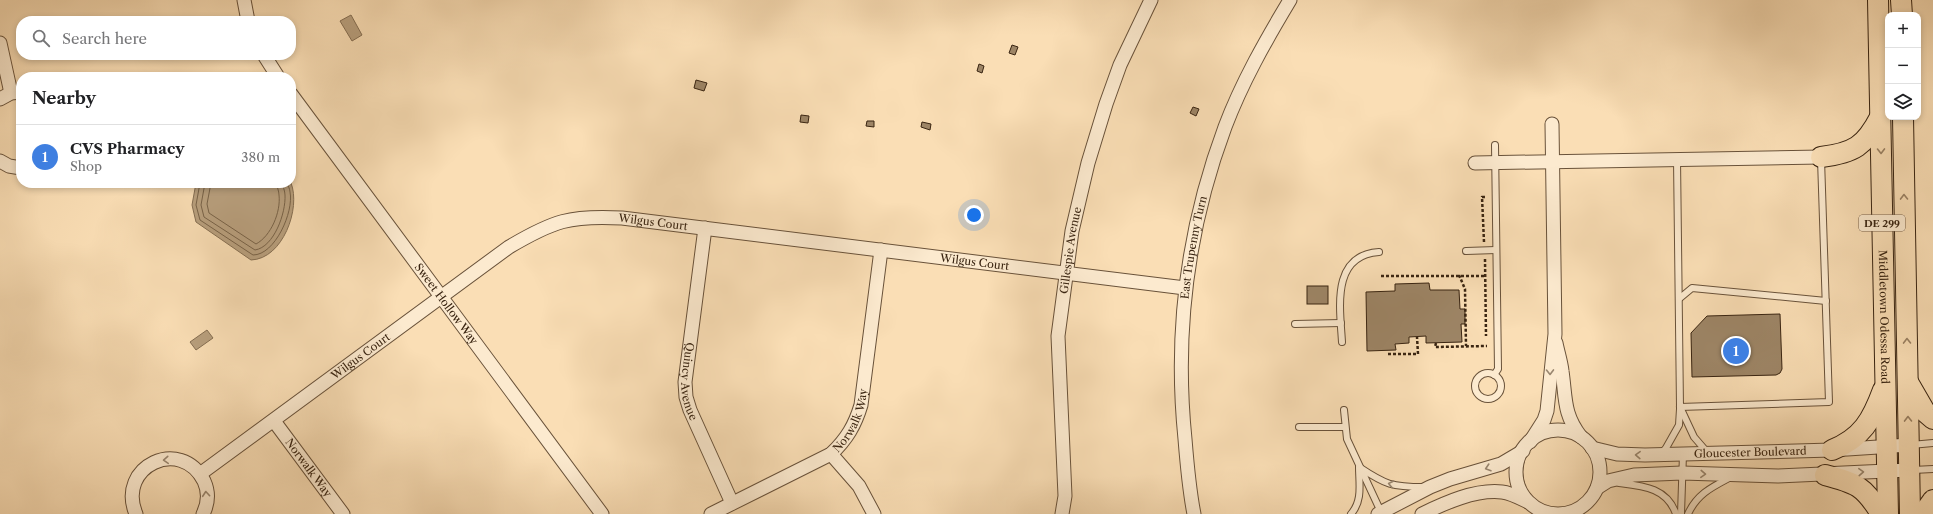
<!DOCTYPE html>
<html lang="en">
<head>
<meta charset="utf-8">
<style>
	body { margin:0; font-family:"Libre Caslon Text",serif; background:#f2f2f2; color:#202124 }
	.controls { position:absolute; right:12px; top:12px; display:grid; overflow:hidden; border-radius:8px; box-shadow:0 2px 6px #0003 }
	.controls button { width:36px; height:36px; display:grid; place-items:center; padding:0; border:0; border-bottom:1px solid #e0e0e0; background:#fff; color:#202124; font:20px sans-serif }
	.you { position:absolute; left:974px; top:215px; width:14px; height:14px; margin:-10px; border:3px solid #fff; border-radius:50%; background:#1a73e8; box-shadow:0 0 0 6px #1a73e833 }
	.badge { display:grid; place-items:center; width:26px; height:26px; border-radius:50%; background:#1a73e8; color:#fff; font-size:13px; font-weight:700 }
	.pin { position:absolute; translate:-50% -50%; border:2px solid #fff; box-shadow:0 1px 4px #0006 }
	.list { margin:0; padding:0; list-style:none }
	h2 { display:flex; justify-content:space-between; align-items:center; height:52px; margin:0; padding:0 16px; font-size:17px }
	h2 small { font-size:13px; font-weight:400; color:#757577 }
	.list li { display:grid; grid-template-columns:26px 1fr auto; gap:12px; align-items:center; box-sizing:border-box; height:64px; padding:0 16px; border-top:1px solid #e0e0e0 }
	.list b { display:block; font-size:15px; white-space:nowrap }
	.list p { margin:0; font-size:13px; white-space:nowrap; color:#757577 }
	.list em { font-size:13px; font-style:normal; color:#757577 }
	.icon { flex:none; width:22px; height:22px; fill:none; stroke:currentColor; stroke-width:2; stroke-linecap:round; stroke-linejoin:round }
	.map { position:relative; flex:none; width:1933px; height:514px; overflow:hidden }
	.search { position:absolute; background:#fff; box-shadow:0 2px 6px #0003; left:16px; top:16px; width:280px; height:44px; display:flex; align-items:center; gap:10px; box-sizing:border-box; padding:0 14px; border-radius:16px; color:#757577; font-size:15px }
	.panel { position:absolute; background:#fff; box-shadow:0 2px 6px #0003; left:16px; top:72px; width:280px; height:116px; border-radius:16px }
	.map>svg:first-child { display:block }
	.water { fill:#b89f7d; stroke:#856e52 }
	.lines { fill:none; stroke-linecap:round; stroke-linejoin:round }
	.shore { stroke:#786247; stroke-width:1 }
	.building { fill:#9d8566; stroke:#392411 }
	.lane-casing { stroke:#69523a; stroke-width:8 }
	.street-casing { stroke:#69523a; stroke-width:15 }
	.primary-casing { stroke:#392411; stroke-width:22 }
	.path { stroke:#392411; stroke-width:2.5; stroke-dasharray:3 2; stroke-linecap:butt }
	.lane { stroke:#fceacf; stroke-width:6 }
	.street { stroke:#fceacf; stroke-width:13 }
	.primary { stroke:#fadeb5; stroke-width:20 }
	.oneway { stroke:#9a8163 }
	.oneway2 { stroke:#9a8770 }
	.labels { text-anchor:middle; stroke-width:3; stroke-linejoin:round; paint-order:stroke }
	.shield { fill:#fceacf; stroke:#745f4a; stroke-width:1 }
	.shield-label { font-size:10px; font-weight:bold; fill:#392411 }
	.street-label { font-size:11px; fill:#392411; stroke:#fceacf }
</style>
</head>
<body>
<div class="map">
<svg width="1933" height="514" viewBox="0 0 1933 514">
	<rect width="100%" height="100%" fill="#fadeb5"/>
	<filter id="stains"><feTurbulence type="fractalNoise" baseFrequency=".005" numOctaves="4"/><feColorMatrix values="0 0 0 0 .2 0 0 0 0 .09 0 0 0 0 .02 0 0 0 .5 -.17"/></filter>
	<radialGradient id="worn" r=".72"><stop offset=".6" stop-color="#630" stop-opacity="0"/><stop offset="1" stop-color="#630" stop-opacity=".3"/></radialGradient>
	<g class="water">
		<polygon points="351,15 362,35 352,41 340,21"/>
		<path d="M196 183H291C301 208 283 259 251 260L196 222 192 205Z"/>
		<polygon points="207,330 213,338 196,350 190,342"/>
	</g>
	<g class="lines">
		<g class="shore">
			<path d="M200 183 196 205 200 220 253 255C275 255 294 212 290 192 290 189 288 186 287 183"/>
			<path d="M205 183 201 205 204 217 255 250C274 247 286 213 285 195 285 191 283 187 282 183"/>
			<path d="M211 183 207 204 209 213 256 244C271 236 281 212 279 195 279 191 277 187 276 183"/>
		</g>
	</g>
	<g class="building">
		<polygon points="1012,45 1018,47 1015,55 1009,53"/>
		<polygon points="979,64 984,66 982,73 977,71"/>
		<polygon points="696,80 707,83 704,91 694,88"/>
		<polygon points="1193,107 1199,109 1196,116 1190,113"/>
		<polygon points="801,115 809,116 808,123 800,122"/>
		<polygon points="867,121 874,121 874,127 866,126"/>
		<polygon points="922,122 931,124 930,130 921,127"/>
		<polygon points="1429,283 1430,290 1459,290 1460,309 1465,309 1465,324 1461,324 1462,342 1426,343 1426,336 1409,337 1409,343 1395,344 1396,350 1367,351 1366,292 1395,291 1395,284"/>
		<rect x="1307" y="286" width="21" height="18"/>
		<polygon points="1780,314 1782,369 1780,373 1776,375 1692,377 1691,333 1707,316"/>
	</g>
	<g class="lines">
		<defs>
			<g id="lane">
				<polyline points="1677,159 1680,407 1829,402 1821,159"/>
				<polyline points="1466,251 1496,250"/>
				<polyline points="1680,298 1692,288 1826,301"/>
				<polyline points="1295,324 1341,323"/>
				<path d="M1342 342C1340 308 1331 255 1379 252"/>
				<circle cx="1488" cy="386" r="13"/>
				<polyline points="1494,375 1498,369 1495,145"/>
				<polyline points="1680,407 1694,437 1707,452"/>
				<polyline points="1344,410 1347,439 1381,512"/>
				<polyline points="1299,427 1344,427"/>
				<polyline points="1911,445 1933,443"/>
				<polyline points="1661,454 1666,448 1679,425 1680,409"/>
				<polyline points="1913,470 1933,469"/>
				<path d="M1619 483C1644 486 1667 488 1676 514"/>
				<path d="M1351 514C1363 500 1359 484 1359 467 1386 485 1392 487 1424 487"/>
				<polyline points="1681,514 1683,454"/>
				<path d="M1688 514C1697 494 1712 487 1731 477"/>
			</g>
			<g id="street">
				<polyline points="244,0 248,21"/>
				<polyline points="0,43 11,93"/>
				<polyline points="264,55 278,77"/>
				<path id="s1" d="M291 94 602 514"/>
				<polyline points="0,99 11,93 21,92"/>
				<polyline points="0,161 9,166 21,168"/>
				<polyline points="1475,163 1821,157"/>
				<path id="s2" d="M705 228 685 382 686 397 690 410 732 503"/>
				<path d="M1556 343C1558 353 1561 362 1562 371 1566 398 1563 414 1581 437"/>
				<path id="s3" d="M274 421 343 514"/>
				<circle cx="1558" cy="472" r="42"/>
				<polyline points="1530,442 1544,420 1547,411 1555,334 1552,124"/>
				<path id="s4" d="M1592 448 1617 454 1645 455 1832 450 1909 445"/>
				<polyline points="831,454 859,486 874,514"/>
				<path id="s5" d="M200 474 509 247C553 221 570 215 622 218L1185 288"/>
				<polyline points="1597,488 1608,481 1634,475 1682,473 1778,476 1909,470"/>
				<path d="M136 514C116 466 181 436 204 481 209 492 208 504 203 514"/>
				<path id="s6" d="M711 514 831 454C847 439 855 425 861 405L881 250"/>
				<path id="s7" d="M1062 514 1065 496 1058 336 1072 231 1088 163 1106 104 1120 65 1151 0"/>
				<path id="s8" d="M1194 514C1189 489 1187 464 1185 439 1174 331 1187 229 1225 127 1242 82 1266 40 1290 0"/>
				<polyline points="1378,514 1430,487 1450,479 1501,464 1523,451"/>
				<path d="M1422 514C1445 503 1475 489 1502 492 1511 493 1520 498 1528 502"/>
			</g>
			<g id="primary">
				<path id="s9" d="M1878 0 1888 514"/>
				<polyline points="1901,0 1902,15"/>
				<polyline points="1903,117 1910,514"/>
				<path d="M1821 157C1854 153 1865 146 1880 117"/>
				<polyline points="1908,382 1926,413 1933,419"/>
				<path d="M1832 450C1862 438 1872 420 1883 390"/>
				<path d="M1825 475C1856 483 1864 486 1881 514"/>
				<polyline points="1923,514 1933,500"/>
			</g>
		</defs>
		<use href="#lane" class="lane-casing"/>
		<use href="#street" class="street-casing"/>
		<use href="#primary" class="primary-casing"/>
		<g class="path">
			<polyline points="1484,242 1482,197 1486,197"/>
			<polyline points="1485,259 1486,336"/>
			<polyline points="1459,275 1465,289 1466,346"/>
			<polyline points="1381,276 1485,276"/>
			<polyline points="1436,343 1435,347 1487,346"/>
			<polyline points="1388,354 1418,354 1417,337"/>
		</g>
		<use href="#lane" class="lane"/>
		<use href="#street" class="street"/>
		<use href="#primary" class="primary"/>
	</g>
	<defs><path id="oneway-chevron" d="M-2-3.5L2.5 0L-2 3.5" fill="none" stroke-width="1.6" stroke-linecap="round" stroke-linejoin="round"/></defs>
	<g class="oneway">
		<use href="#oneway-chevron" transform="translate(1881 151) rotate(89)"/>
		<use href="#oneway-chevron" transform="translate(1904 197) rotate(-91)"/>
		<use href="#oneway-chevron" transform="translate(1907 341) rotate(-91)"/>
		<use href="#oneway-chevron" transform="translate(1908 419) rotate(-91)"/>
	</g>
	<g class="oneway2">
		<use href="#oneway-chevron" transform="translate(1550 372) rotate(89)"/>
		<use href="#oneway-chevron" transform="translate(1638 455) rotate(-178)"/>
		<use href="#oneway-chevron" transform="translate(166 460) rotate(176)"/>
		<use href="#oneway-chevron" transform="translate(1488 468) rotate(162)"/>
		<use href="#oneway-chevron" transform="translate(1861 472) rotate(-3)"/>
		<use href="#oneway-chevron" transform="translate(1703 474) rotate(3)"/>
		<use href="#oneway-chevron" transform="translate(1391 484) rotate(-167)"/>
		<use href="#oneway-chevron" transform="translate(206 494) rotate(-95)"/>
	</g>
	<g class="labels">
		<rect class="shield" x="1859" y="215" width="46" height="16" rx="3"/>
		<g class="shield-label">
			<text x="1882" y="227">DE 299</text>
		</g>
		<g class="street-label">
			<text dy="4" stroke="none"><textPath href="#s5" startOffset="534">Wilgus Court</textPath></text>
			<text dy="4" stroke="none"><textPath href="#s8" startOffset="268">East Trupenny Turn</textPath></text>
			<text dy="4" stroke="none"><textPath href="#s7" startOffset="265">Gillespie Avenue</textPath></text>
			<text dy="4" stroke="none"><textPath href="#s5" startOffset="858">Wilgus Court</textPath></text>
			<text dy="4" stroke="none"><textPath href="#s1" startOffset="261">Sweet Hollow Way</textPath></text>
			<text dy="4" stroke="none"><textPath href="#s9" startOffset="317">Middletown Odessa Road</textPath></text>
			<text dy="4" stroke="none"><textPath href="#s5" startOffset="199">Wilgus Court</textPath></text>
			<text dy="4" stroke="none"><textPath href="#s2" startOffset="155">Quincy Avenue</textPath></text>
			<text dy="4" stroke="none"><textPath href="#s6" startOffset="174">Norwalk Way</textPath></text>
			<text dy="4" stroke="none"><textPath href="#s4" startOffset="159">Gloucester Boulevard</textPath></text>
			<text dy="4" stroke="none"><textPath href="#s3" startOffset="58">Norwalk Way</textPath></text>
		</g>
	</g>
	<rect width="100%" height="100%" filter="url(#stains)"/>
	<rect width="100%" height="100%" fill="url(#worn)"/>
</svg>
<div class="controls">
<button>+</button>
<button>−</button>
<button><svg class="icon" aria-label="layers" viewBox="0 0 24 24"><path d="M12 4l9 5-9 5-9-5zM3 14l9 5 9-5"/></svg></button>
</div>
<div class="you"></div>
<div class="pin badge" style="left:1736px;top:351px;background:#3f7fe0">1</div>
<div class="search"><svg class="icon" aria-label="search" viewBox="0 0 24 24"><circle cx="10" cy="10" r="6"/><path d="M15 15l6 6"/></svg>Search here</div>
<section class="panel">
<h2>Nearby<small></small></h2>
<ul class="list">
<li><span class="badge" style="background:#3f7fe0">1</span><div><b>CVS Pharmacy</b><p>Shop</p></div><em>380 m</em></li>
</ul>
</section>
</div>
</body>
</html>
